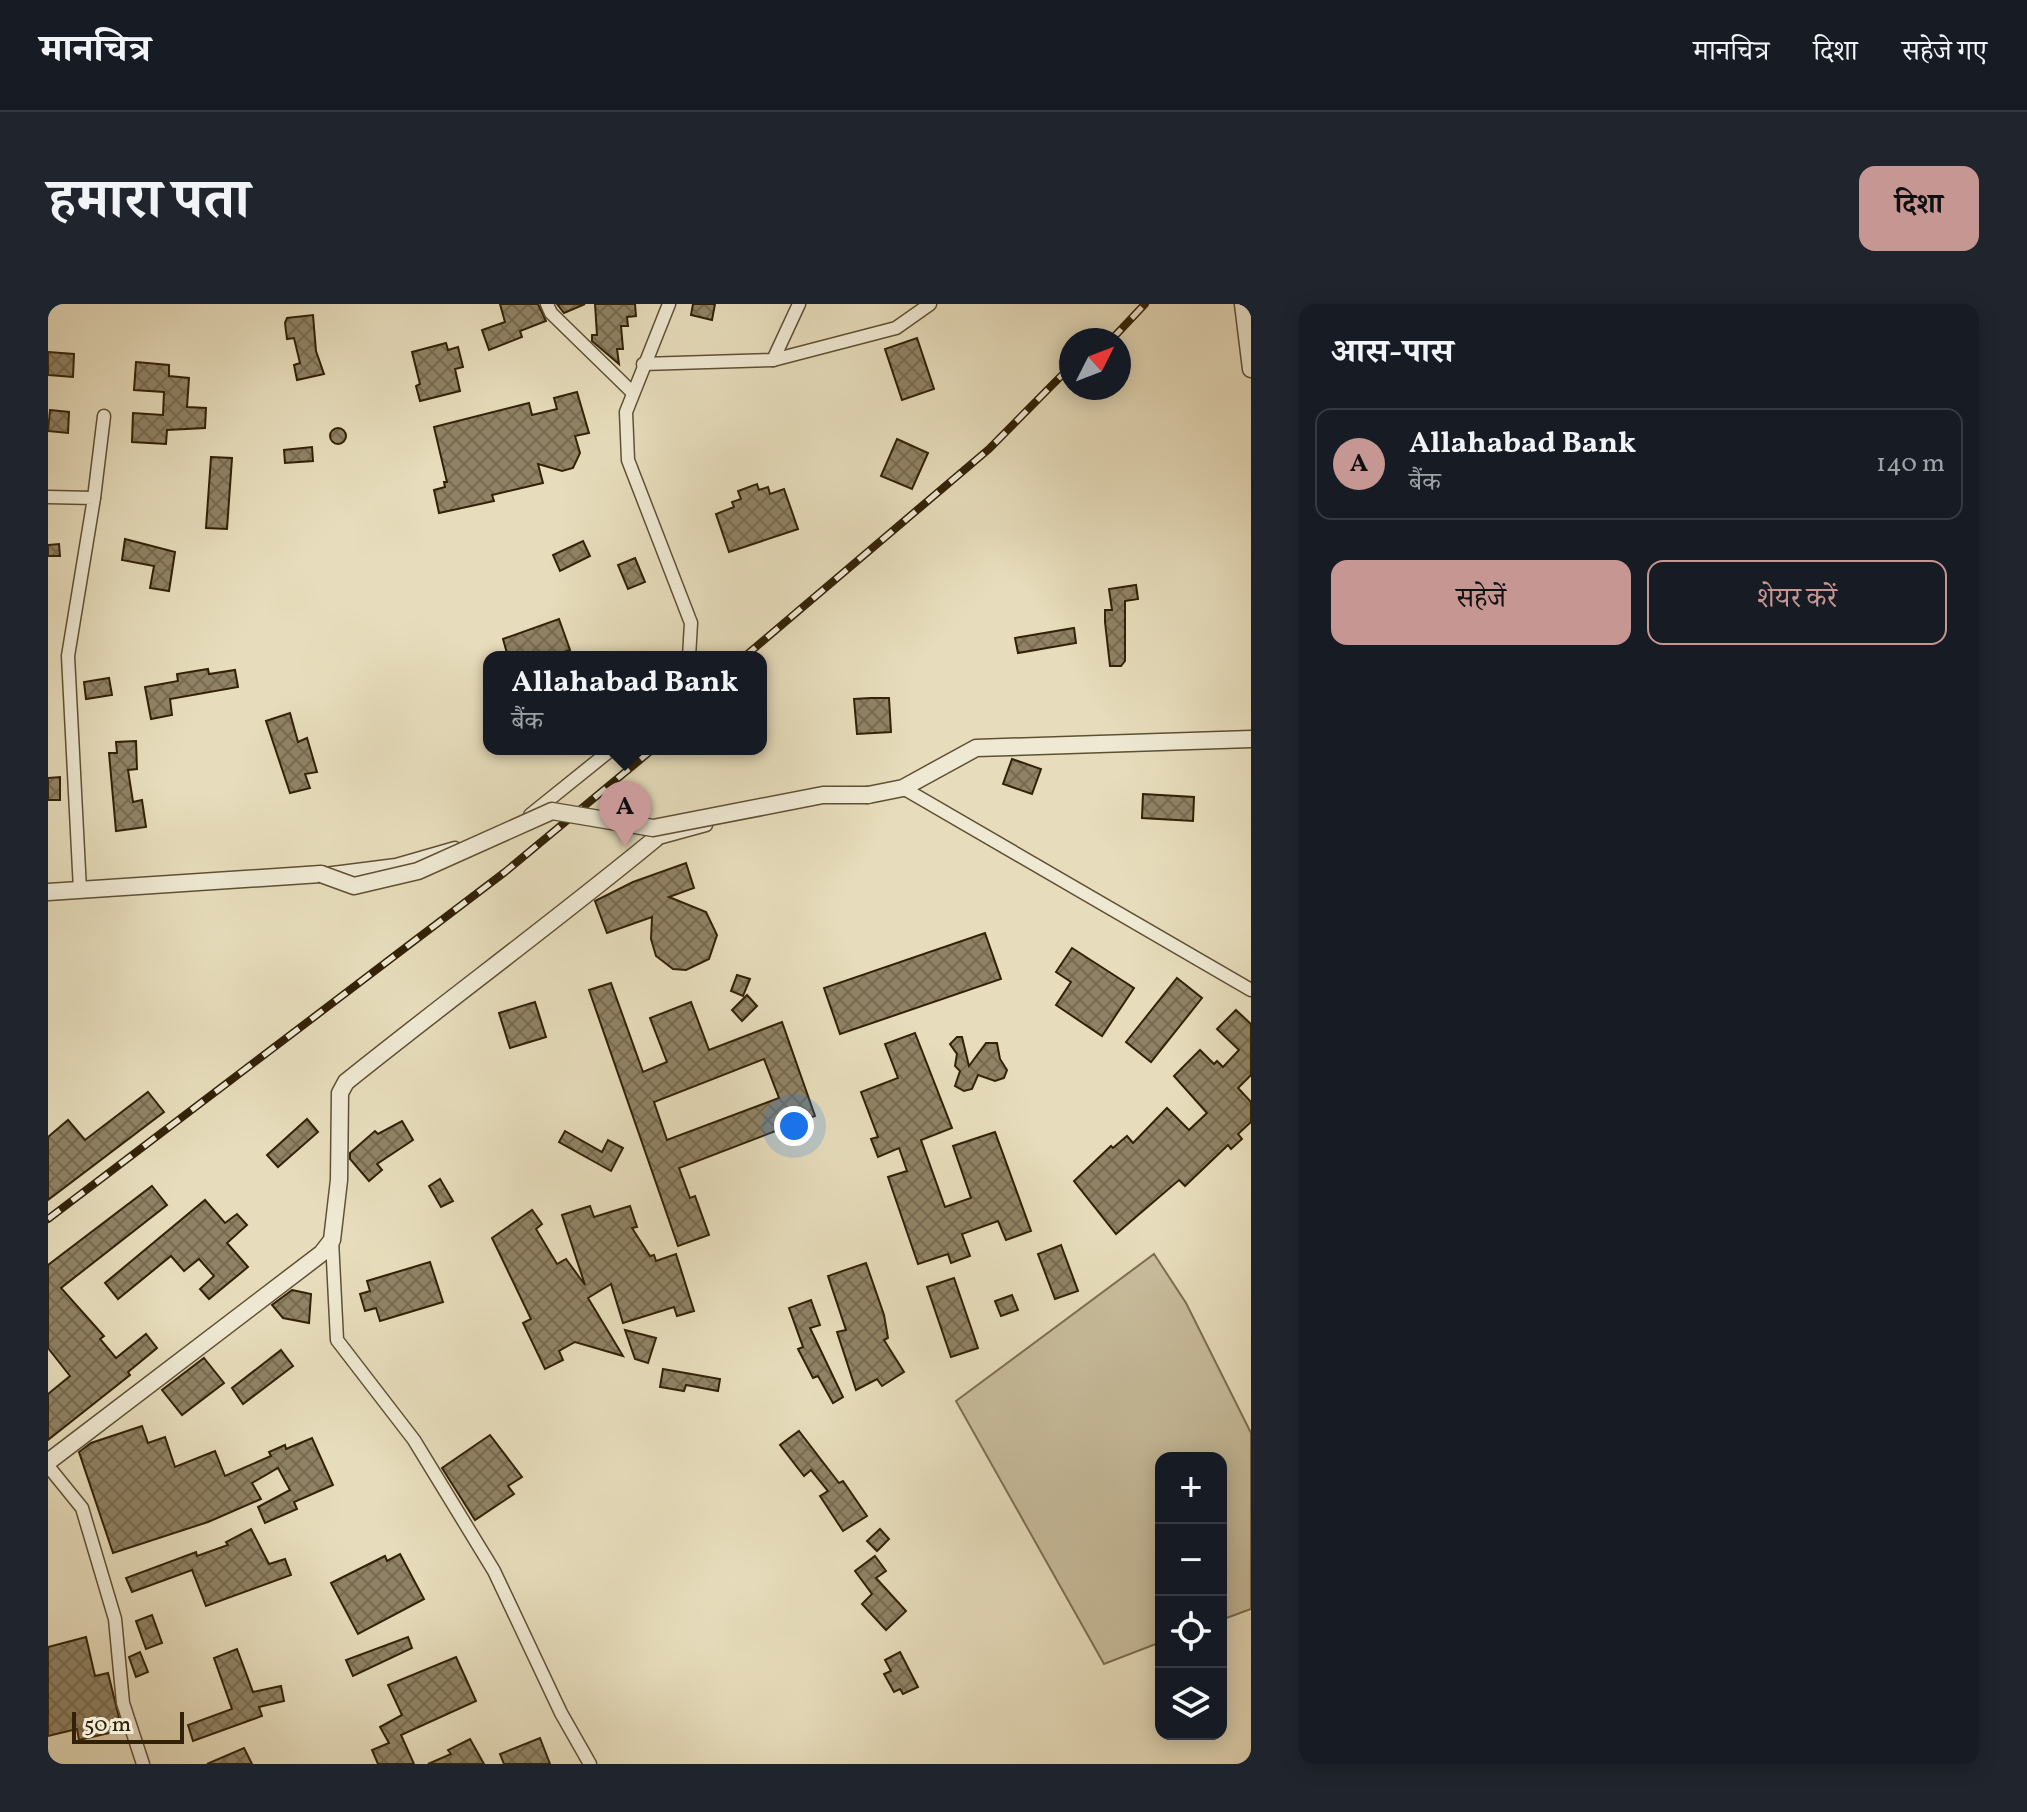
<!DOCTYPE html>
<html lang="hi">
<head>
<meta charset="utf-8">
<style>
	body { margin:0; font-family:Vollkorn,"Noto Serif Devanagari",serif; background:#20242c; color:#f1f3f6 }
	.controls { position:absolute; right:24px; bottom:24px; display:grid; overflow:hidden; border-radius:16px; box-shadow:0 4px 20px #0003 }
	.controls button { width:72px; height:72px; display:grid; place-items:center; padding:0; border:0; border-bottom:2px solid #363941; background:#171b24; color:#f1f3f6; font:40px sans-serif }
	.compass { position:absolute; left:1011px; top:24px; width:72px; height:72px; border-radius:50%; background:#171b24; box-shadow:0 4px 20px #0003; rotate:48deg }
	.scale { position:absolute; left:24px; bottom:20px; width:112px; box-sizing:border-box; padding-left:8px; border:4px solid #322107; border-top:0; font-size:22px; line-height:28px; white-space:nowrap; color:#322107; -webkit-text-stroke:6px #efe9d3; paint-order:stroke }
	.you { position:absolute; left:746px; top:822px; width:28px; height:28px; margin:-20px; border:6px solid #fff; border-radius:50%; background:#1a73e8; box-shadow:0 0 0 12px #1a73e833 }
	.badge { display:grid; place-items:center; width:52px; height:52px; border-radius:50%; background:#c59692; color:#111; font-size:26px; font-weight:700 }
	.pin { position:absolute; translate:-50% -66px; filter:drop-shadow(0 2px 4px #0008) }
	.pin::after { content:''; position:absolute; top:42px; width:28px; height:24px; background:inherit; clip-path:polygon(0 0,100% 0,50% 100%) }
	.popup { position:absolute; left:435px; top:347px; width:284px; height:104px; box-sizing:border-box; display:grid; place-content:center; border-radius:16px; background:#171b24; filter:drop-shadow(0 2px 6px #0005); font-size:26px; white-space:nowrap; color:#9ea1a6 }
	.popup b { font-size:30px; color:#f1f3f6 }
	.popup::after { content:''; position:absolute; left:50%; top:100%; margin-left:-16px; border:16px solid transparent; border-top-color:#171b24 }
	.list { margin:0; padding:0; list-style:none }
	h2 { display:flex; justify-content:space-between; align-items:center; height:104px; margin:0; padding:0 32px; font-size:34px }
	h2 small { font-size:26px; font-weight:400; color:#9ea1a6 }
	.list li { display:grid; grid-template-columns:52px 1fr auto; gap:24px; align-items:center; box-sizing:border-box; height:112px; margin:0 16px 16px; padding:0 16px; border:2px solid #363941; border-radius:16px }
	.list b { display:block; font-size:30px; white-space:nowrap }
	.list p { margin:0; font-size:26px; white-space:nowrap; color:#9ea1a6 }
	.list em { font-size:26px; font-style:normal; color:#9ea1a6 }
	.actions { display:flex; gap:16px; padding:24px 32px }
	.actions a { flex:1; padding:18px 0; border:2px solid #c59692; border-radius:16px; text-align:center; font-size:28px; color:#c59692 }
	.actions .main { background:#c59692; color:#111 }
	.icon { flex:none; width:44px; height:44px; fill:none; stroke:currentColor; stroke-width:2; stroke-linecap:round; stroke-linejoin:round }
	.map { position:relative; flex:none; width:1203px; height:1460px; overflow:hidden; border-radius:16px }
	header { display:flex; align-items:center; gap:48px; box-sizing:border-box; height:112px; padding:0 40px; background:#171b24; border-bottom:2px solid #363941 }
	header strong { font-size:38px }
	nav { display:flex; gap:44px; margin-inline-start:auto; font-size:28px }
	.intro { display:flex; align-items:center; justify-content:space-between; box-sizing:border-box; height:192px; padding:0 48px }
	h1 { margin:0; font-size:56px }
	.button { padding:20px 36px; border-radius:16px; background:#c59692; color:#111; font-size:28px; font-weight:700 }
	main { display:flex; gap:48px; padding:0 48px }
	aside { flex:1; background:#171b24; border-radius:16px; box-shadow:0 4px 20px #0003 }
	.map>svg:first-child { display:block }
	.garden { fill:#c8bd9d; stroke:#7d6f52; stroke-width:2 }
	.building { fill:url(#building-cross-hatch); stroke:#322107; stroke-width:2; fill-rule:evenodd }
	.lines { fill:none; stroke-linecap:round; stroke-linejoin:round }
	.minor-casing { stroke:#5f5034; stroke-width:15 }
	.tertiary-casing { stroke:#5f5034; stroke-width:19 }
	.minor { stroke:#efe9d3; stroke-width:12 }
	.tertiary { stroke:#efe9d3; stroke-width:16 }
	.rail-casing { stroke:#322107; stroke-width:8 }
	.rail { stroke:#efe9d3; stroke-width:5; stroke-dasharray:15; stroke-linecap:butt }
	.tertiary-bridge-casing { stroke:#5f5034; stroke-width:19; stroke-linecap:butt }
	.tertiary-bridge { stroke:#efe9d3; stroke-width:16 }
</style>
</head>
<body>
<header>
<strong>मानचित्र</strong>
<nav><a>मानचित्र</a><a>दिशा</a><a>सहेजे गए</a></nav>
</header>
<div class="intro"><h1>हमारा पता</h1><a class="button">दिशा</a></div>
<main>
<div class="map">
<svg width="1203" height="1460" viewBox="0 0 1203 1460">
	<defs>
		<pattern id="building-cross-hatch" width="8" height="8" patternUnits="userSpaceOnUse" patternTransform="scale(2)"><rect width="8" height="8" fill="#908365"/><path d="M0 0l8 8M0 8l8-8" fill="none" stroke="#766b51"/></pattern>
	</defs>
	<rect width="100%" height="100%" fill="#e7ddbc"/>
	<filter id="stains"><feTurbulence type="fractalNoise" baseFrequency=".0025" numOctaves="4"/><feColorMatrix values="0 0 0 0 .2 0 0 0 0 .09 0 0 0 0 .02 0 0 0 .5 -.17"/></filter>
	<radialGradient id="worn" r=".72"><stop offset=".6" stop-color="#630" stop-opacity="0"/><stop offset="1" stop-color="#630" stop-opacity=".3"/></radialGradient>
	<polygon class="garden" points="1106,950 1138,999 1203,1129 1203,1305 1173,1316 1173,1154 1113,1154 1113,1338 1056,1360 908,1097"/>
	<g class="building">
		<polygon points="452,0 490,0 498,17 472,27 474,33 441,46 434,26 457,18"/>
		<polygon points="509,0 537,0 516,9"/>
		<polygon points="547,0 587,0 588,12 579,13 580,22 573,22 575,45 569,45 571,60 544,37 544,31 549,31"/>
		<polygon points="645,0 667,0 664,16 643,11"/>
		<polygon points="265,11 268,47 276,70 249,76 246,61 252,59 246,34 239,35 237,19 239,14"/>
		<polygon points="869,34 886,85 854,96 837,45"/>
		<polygon points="398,39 400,46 410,43 415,63 407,65 412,87 372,97 368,82 372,80 364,48"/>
		<polygon points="0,48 26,50 25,73 0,71"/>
		<polygon points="88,58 121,61 121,72 141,74 139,103 158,104 157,124 119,126 118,140 84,138 85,109 115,111 116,88 86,86"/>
		<polygon points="529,88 541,129 527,132 532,149 525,164 514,167 490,160 495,179 444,191 446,197 391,209 386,186 397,183 396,178 399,178 386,123 481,99 484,111 509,105 506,94"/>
		<polygon points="2,106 21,108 20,129 0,127"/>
		<circle cx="290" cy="132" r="8"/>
		<polygon points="849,135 880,149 864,185 833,172"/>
		<polygon points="264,143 265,157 237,159 236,146"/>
		<polygon points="163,153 184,154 179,225 158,224"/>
		<polygon points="709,180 711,186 720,183 722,190 736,185 750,225 681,248 668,210 686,203 684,198 693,195 690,187"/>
		<polygon points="77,235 127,248 121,287 102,284 106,262 74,256"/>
		<polygon points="535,237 542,252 512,267 505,251"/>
		<polygon points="11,240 12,252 0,252 0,241"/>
		<polygon points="587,254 597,278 580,285 570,261"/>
		<polygon points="1088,281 1090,295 1077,297 1077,357 1073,362 1062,362 1057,318 1057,306 1064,306 1061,285"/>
		<polygon points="511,315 522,346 502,353 460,353 455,335"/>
		<polygon points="1026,324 1028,339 970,349 967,334"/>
		<polygon points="160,365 161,370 187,366 190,383 122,395 124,411 103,415 97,383 130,377 129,370"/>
		<polygon points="61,374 64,391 38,395 36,378"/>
		<polygon points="823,394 841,394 843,428 809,430 806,395"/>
		<polygon points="242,409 250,438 259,434 269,468 257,470 262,484 242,489 218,417"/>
		<polygon points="88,437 89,465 80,466 85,498 94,496 98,523 68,527 61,449 69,449 68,438"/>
		<polygon points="964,455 993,465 984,490 955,480"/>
		<polygon points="12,473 12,496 0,496 0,474"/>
		<polygon points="1095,490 1146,493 1145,517 1094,514"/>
		<polygon points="638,559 646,584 621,593 658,608 669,631 661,655 638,666 625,665 608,652 603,635 604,613 559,629 547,597 585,578"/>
		<polygon points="937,629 953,675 792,730 776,684"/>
		<polygon points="1024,644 1086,684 1054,732 1008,701 1023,678 1008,668"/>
		<polygon points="689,671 702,675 695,692 683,687"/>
		<polygon points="1129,674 1154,694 1103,758 1078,738"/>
		<path d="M563 679 595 768 619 758 602 714 643 698 661 746 734 718 767 812 631 864 642 894 647 892 661 931 630 942 541 686ZM716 755 731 794 619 836 606 798Z"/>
		<polygon points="699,691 709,702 694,717 684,706"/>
		<polygon points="487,698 498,733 462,744 451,709"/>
		<polygon points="1188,706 1203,720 1203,771 1190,784 1203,798 1203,818 1190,830 1194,835 1183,845 1180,841 1137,882 1131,876 1068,930 1026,877 1063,842 1065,844 1079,832 1085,839 1119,804 1141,826 1159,809 1126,772 1152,746 1166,760 1169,757 1175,763 1191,746 1169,725"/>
		<polygon points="867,729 904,824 873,836 897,903 923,894 905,842 947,828 983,927 958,936 950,917 914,930 922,952 903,959 900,950 870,960 840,873 859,867 851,844 830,853 823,835 830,833 813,788 850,774 837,740"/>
		<polygon points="909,733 914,733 921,762 938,739 949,739 952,755 959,766 956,774 947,777 930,771 924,785 916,787 907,782 912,767 907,762 909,750 902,740"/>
		<polygon points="100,788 116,808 0,896 0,833 20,816 37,836"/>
		<polygon points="259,815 270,828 230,863 219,851"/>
		<polygon points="354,817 365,836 329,860 334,866 321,877 302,855 302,849 327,827 330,830"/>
		<polygon points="517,827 554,848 560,836 575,844 563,867 511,838"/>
		<polygon points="392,875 405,897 393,903 381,882"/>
		<polygon points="104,882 119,901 13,984 56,1032 52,1035 68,1054 98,1030 109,1044 80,1068 82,1071 0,1136 0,1090 22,1072 0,1044 0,961"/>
		<polygon points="157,896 177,919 189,910 199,921 179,939 200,963 161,995 152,985 166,972 151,955 136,967 123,952 70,995 57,979"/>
		<polygon points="542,902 546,913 582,902 589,923 584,924 602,952 606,951 608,957 628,950 646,1007 629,1012 626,1003 575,1019 563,980 540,994 575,1052 527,1038 511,1047 515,1056 497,1065 475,1019 483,1015 444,934 484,906 494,920 488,925 509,960 518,955 537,981 514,911"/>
		<polygon points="1013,941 1030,987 1007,995 990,950"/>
		<polygon points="382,958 395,998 332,1017 328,1004 317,1007 312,990 322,987 319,977"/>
		<polygon points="818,959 836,1011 840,1034 836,1036 856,1068 834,1082 829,1075 808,1086 789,1028 798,1026 780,972"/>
		<polygon points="906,974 930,1044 903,1053 879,983"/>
		<polygon points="244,986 263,990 261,1019 235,1014 224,1001"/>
		<polygon points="964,991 970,1006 953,1012 947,997"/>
		<polygon points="763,996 772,1021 762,1024 795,1093 785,1099 770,1072 765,1074 750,1045 755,1043 741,1004"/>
		<polygon points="577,1026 608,1034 600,1059 587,1055"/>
		<polygon points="233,1046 245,1062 195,1100 184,1084"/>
		<polygon points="156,1054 176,1079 134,1111 114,1086"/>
		<polygon points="615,1065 672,1075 670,1087 638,1081 636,1087 612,1083"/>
		<polygon points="94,1122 100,1139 117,1133 127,1163 167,1147 177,1172 223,1152 221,1148 237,1141 238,1145 264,1134 285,1181 246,1198 249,1205 217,1219 210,1203 242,1186 230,1164 204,1179 213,1195 160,1218 65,1249 31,1148 43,1139"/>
		<polygon points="751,1127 791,1179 795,1177 819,1212 795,1227 772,1192 780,1187 763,1166 756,1172 732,1141"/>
		<polygon points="442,1131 474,1173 460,1182 466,1190 427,1216 394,1164"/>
		<polygon points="203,1225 221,1260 237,1255 243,1271 158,1302 144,1266 84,1288 78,1274 148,1248 149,1252 180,1241 178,1238"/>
		<polygon points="832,1225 841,1235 829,1247 819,1237"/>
		<polygon points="352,1250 376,1295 310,1330 283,1279 337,1252 339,1257"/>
		<polygon points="827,1252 838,1267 828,1274 858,1307 838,1326 814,1300 824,1290 807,1267"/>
		<polygon points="104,1311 114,1339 98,1345 88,1317"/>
		<polygon points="38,1333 47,1372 60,1369 74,1426 31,1436 29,1425 0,1432 0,1343"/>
		<polygon points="360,1333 364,1344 305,1372 298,1356"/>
		<polygon points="189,1345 205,1388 233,1382 236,1397 211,1403 214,1412 145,1437 140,1421 184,1405 166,1354"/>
		<polygon points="92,1348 100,1368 88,1373 81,1353"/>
		<polygon points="852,1348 870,1383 855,1390 852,1385 846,1388 836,1370 843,1367 837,1356"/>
		<polygon points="408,1353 428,1397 353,1431 366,1460 330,1460 324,1446 341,1439 332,1423 354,1411 340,1381"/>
		<polygon points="492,1434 502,1460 456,1460 452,1450"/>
		<polygon points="422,1435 436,1460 380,1460 403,1450 400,1446"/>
		<polygon points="196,1444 204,1460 159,1460"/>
	</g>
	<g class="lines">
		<defs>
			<g id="minor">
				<polyline points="499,0 503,9 585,89"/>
				<polyline points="621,0 578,108 580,156 643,319 641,353"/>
				<polyline points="725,56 848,24 882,0"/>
				<polyline points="595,60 725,56 751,0"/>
				<polyline points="0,193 46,194 20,352 32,586"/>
				<polyline points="46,194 56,112"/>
				<polyline points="855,484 1203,686"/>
				<polyline points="482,511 564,445"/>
				<polyline points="607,535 658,521"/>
				<polyline points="277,570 348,561 407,544"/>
				<polyline points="284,936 289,1036 366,1136 446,1267 513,1409 542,1460"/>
				<polyline points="0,1162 34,1204 67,1315 75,1399 95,1460"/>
			</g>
			<g id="tertiary">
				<polyline points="1195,0 1203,65"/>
				<polyline points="820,491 855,484 928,444 1203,435"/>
				<polyline points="0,588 273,570"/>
				<path d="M0 1158 274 949 284 936 291 876 292 789 298 778C400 696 505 619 607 535"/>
			</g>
		</defs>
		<use href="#minor" class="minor-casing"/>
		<use href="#tertiary" class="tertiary-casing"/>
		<use href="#minor" class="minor"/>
		<use href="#tertiary" class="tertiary"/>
		<defs>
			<g id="rail">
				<polyline points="1063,36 1097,0"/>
				<polyline points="696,353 941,145 1023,62"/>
				<polyline points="0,915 457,568 605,445"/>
			</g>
		</defs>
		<use href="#rail" class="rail-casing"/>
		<use href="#rail" class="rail"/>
		<defs>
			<polyline id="tertiary-bridge" points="273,570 306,582 370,567 504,507 605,524 775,491 820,491"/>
		</defs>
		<use href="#tertiary-bridge" class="tertiary-bridge-casing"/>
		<use href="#tertiary-bridge" class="tertiary-bridge"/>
	</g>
	<rect width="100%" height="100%" filter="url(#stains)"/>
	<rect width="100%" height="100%" fill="url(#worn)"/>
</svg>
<div class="controls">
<button>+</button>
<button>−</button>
<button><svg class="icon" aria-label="locate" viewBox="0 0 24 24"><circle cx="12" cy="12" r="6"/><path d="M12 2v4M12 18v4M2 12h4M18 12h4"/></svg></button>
<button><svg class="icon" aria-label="layers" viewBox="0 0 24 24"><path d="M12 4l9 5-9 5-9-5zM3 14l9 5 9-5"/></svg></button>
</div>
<svg class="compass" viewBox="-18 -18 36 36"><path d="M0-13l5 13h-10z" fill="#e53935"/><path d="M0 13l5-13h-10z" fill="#9ea1a6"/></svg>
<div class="scale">50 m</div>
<div class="you"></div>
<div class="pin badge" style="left:577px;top:543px">A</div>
<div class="popup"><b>Allahabad Bank</b>बैंक</div>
</div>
<aside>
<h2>आस-पास<small></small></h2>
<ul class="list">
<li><span class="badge">A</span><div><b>Allahabad Bank</b><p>बैंक</p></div><em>140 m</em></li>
</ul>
<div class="actions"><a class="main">सहेजें</a><a>शेयर करें</a></div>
</aside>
</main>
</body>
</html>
